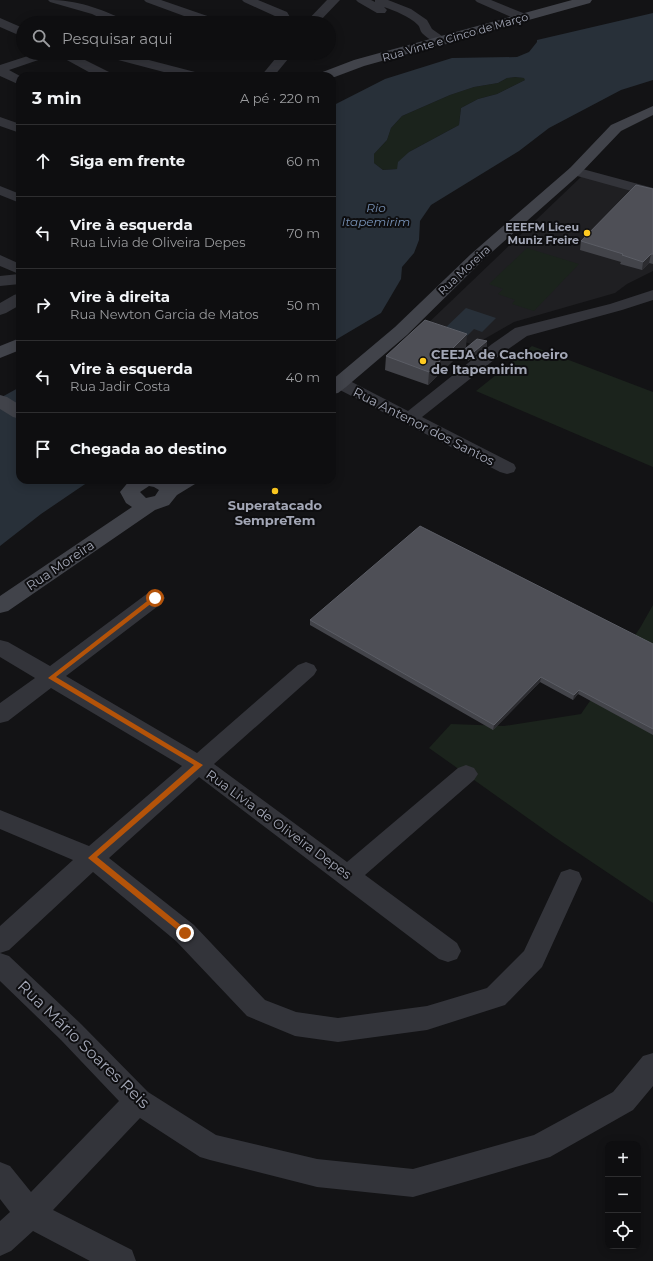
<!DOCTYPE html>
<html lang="pt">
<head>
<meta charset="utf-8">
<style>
	body { margin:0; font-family:Montserrat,sans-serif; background:#171719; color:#f1f3f6 }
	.controls { position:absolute; right:12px; bottom:12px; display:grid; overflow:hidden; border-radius:8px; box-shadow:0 2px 10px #0003 }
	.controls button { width:36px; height:36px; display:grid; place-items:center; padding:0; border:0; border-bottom:1px solid #2e2e30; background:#0e0e10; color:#f1f3f6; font:20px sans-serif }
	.stop { position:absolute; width:12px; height:12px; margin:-9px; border:3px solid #b45309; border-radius:50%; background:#fff }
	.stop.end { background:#b45309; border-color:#fff; box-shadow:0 1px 4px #0008 }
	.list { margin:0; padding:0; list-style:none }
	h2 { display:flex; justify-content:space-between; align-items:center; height:52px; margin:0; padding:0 16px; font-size:17px }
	h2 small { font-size:13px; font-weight:400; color:#9b9c9f }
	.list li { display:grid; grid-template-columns:26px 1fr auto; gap:12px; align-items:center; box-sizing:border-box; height:72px; padding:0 16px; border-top:1px solid #2e2e30 }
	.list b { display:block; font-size:15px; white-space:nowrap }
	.list p { margin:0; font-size:13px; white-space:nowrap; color:#9b9c9f }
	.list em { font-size:13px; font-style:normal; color:#9b9c9f }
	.icon { flex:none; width:22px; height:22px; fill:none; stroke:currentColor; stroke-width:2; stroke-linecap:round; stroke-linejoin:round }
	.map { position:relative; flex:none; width:653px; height:1261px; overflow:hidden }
	.search { position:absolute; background:#0e0e10; box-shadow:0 2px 10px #0003; left:16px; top:16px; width:320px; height:44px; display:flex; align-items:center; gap:10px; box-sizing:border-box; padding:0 14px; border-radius:22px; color:#9b9c9f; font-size:15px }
	.panel { position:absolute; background:#0e0e10; box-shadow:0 2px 10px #0003; left:16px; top:72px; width:320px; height:412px; border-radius:12px }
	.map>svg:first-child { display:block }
	.built { fill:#1f1f22 }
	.green { fill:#1b231c }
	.water { fill:#283039; fill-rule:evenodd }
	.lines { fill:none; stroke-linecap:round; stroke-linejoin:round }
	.street { fill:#33343a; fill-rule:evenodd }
	.secondary { fill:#41434a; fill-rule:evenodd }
	.wall { fill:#43444a }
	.shaded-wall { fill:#2c2c30 }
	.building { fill:#4e4f56; stroke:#5b5d65 }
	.route { fill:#b45309 }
	.poi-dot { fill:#ffcb20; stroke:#0e0e10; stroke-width:1.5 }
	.labels { text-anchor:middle; stroke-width:4; stroke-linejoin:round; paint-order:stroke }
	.far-street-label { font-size:11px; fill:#a3a7b6; stroke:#0e0e10 }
	.far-poi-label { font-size:11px; font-weight:bold; fill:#a3a7b6; stroke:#0e0e10; text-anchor:end }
	.far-water-label { font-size:12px; font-style:italic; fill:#7791b5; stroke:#0e0e10 }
	.poi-label { font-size:13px; font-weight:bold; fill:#a3a7b6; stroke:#0e0e10; text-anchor:start }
	.street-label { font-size:13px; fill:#a3a7b6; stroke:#0e0e10 }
	.near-street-label { font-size:16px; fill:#a3a7b6; stroke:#0e0e10 }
</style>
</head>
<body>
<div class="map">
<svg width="653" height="1261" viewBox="0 0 653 1261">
	<rect width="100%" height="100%" fill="#131315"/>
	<polygon class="built" points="582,176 653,196 653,271 627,284 615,293 514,322 474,345 423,328"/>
	<g class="green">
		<polygon points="515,77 525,78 525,80 497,94 478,99 461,108 459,125 409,152 397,169 383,170 374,163 374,154 387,140 391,128 402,116 450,95 474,87 498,83 507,78"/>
		<polygon points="527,248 579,264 534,311 512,304 515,300 498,294 503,289 489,284"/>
		<polygon points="532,346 653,392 653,467 476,391"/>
		<polygon points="653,605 653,903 553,836 429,748 451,724 504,726 581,714 640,628"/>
	</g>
	<g class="water">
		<path d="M653 13V80L621 90 549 128 519 151 431 205 420 221 419 240 414 253 402 267 401 279 381 313 332 342V106L385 79 452 58 517 57 529 52 537 42V40ZM515 77 524 78 525 80 497 94 478 99 461 108 459 125 409 152 398 162 397 169 383 170 374 163V154L387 140 391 128 402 116 450 95 474 87 498 83 507 78Z"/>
		<polygon points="466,308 496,318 482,332 474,329 466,337 443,330"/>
		<polygon points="20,387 20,480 91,480 41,514 0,546 0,398"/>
	</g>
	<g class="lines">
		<g class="street">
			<path d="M48 0C78 0 98 8 125 20L127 23H111L92 14 50 2Z"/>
			<polygon points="144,0 161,0 216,19 218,22 203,23 146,2"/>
			<polygon points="242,0 258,0 287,12 290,17 285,23 272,23 277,17 244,2"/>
			<polygon points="327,0 340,0 318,23 305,23"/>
			<path d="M356 0H371L375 2V0H388L411 9 427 20 432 29 449 41 447 44C439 46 428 39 422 33 420 31 420 27 418 25 409 16 395 11 384 7L387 10 385 13H377L358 2Z"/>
			<polygon points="475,0 491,0 528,15 530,18 528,21 520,21 477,2"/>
			<polygon points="0,18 23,28 23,37 0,27"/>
			<polygon points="37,53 71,53 111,73 112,76 96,76 56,54 9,70 20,76 20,85 0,76 0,65"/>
			<polygon points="101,53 122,53 195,72 196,75 179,76 103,56"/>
			<polygon points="280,53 293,53 274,76 261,76"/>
			<polygon points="0,117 20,124 20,133 0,126"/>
			<polygon points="575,167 653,188 653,197 570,174 568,171 570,168"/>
			<polygon points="0,186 20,194 20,203 0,195"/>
			<polygon points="0,255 20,264 20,284 0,286 0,276 19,274 0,266"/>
			<polygon points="653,290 653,300 622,310 527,336 504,352 422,417 514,464 516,468 514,472 507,474 500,472 334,387 332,384 334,379 340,378 346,379 408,411 492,344 515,328 610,304"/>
			<polygon points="20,293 20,305 6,313 0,315 0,303 14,295"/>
			<polygon points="155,591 162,593 165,598 162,603 66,676 197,753 298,665 306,662 314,665 317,670 314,675 214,764 347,862 458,768 466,765 474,768 478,774 474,780 365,875 457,943 461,951 457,959 448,962 439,959 199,777 109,858 194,925 265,1000 296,1012 338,1018 427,1006 487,988 524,951 561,872 570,869 579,872 582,879 542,967 505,1005 427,1030 338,1042 295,1036 247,1016 176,941 93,872 9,950 0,953 0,926 73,860 0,829 0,810 89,846 182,766 51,688 8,721 0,723 0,703 35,678 0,657 0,640 8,642 50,666 148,593"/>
			<polygon points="0,953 9,956 81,1024 148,1092 216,1135 317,1159 413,1169 534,1135 613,1092 643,1056 653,1053 653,1086 633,1110 550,1157 413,1197 317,1187 210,1160 200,1157 140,1118 53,1210 132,1250 136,1261 90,1261 33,1231 11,1251 0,1256 0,1221 10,1212 0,1199 0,1162 10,1166 31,1192 119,1101 61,1040 0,981"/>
		</g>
		<g class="secondary">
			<polygon points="572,0 592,0 590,3 364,66 332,78 332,76 318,76 320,73 354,60"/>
			<polygon points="653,106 653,115 621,131 580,174 483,260 407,335 346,387 338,393 332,394 332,380 395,327 471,254 570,168 611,125"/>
			<polygon points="20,338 20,350 0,358 0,346"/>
			<polygon points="0,395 7,397 20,405 20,419 13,417 0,409"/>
			<path d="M130 480H198L195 484 177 495 169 505 155 510 8 611 0 613V596L132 507 126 503 120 492ZM149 486 154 487 159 490 155 496 146 498 140 492Z"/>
		</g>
	</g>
	<g class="wall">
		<polygon points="653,189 653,264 649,263 642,270 620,264 621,262 580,250 581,241"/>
		<polygon points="487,341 487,346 468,361 460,357 460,354 428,385 385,370 386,356 466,348"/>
		<polygon points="310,620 653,644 653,735 578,694 573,700 540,682 493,730 310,625"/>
	</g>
	<g class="shaded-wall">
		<polygon points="651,254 649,263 642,270 643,262"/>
		<polygon points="467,334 466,348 460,353 460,354 428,385 429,372"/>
		<polygon points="487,341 487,346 468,361 469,356"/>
		<polygon points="541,677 540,682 493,730 494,725"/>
		<polygon points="579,690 578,694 573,700 574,695"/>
	</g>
	<g class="building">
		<polygon points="636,185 653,189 653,254 651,254 643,262 622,255 623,254 581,241"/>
		<polygon points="425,320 467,334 429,372 386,356"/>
		<polygon points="477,339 487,341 469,356 460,353"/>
		<polygon points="420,526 653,644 653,729 579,690 574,695 541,677 494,725 310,620"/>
	</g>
	<polygon class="route" points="155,595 157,596 157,599 56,677 203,765 97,857 188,931 188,935 185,936 88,858 194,765 48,678"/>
	<g class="poi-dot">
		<circle cx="587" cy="233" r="4"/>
		<circle cx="423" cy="361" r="4"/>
		<circle cx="275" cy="491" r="4"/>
	</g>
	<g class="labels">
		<g class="far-street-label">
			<text transform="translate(455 37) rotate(-16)" y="4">Rua Vinte e Cinco de Março</text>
			<text transform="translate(464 270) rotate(-43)" y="4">Rua Moreira</text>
		</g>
		<g class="far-poi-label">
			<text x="579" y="231">EEEFM Liceu<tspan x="579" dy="13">Muniz Freire</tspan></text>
		</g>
		<g class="far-water-label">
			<text x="376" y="212">Rio<tspan x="376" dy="14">Itapemirim</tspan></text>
		</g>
		<g class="poi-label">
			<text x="431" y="359">CEEJA de Cachoeiro<tspan x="431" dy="15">de Itapemirim</tspan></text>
			<text x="275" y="510" text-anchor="middle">Superatacado<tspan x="275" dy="15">SempreTem</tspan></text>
		</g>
		<g class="street-label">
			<text transform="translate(424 426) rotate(27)" y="5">Rua Antenor dos Santos</text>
			<text transform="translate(60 565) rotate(-34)" y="5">Rua Moreira</text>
			<text transform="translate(279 824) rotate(36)" y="5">Rua Livia de Oliveira Depes</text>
		</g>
		<g class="near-street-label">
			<text transform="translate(84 1044) rotate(44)" y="6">Rua Mário Soares Reis</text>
		</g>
	</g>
</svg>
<div class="controls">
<button>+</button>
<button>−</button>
<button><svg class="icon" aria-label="locate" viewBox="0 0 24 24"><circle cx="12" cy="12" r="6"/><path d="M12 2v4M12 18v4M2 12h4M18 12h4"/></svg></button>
</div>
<div class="stop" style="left:155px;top:598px"></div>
<div class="stop end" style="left:185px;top:933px"></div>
<div class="search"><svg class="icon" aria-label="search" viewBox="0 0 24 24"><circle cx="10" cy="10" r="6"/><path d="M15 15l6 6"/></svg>Pesquisar aqui</div>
<section class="panel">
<h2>3 min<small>A pé · 220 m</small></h2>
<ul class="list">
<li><svg class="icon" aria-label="ahead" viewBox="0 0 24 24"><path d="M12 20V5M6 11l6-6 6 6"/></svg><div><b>Siga em frente</b></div><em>60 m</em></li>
<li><svg class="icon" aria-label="left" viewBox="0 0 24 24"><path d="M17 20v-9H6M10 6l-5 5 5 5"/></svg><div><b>Vire à esquerda</b><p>Rua Livia de Oliveira Depes</p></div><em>70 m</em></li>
<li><svg class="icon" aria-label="right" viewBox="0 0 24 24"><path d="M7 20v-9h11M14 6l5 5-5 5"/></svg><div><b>Vire à direita</b><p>Rua Newton Garcia de Matos</p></div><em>50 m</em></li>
<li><svg class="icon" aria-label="left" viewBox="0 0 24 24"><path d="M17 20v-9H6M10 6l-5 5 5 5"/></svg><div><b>Vire à esquerda</b><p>Rua Jadir Costa</p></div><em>40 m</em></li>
<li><svg class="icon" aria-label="arrive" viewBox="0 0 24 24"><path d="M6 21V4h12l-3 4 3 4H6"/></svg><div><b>Chegada ao destino</b></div></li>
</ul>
</section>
</div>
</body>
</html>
